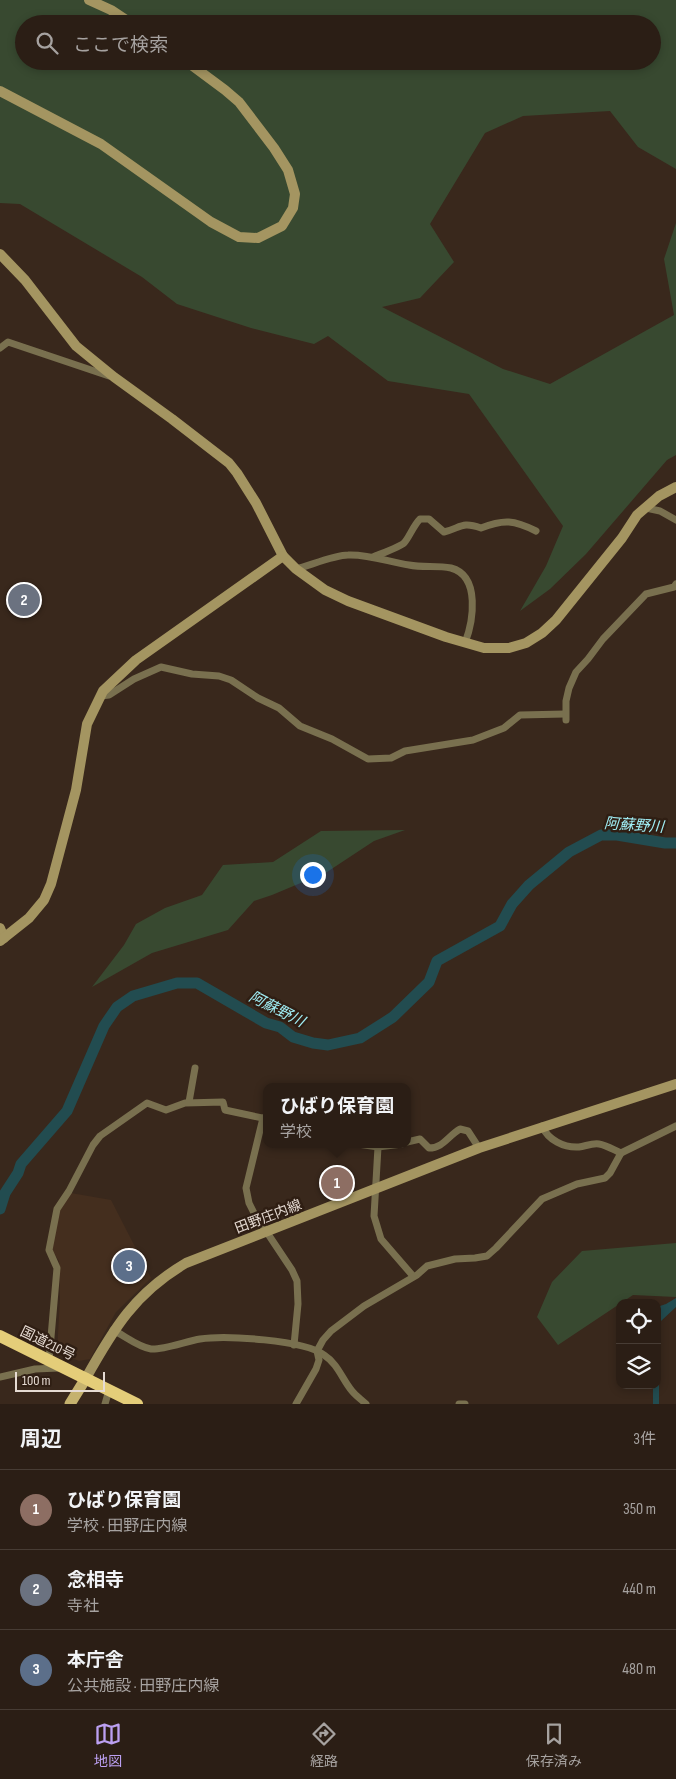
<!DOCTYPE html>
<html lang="ja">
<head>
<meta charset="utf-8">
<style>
	body { margin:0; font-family:"Sofia Sans Condensed","Noto Sans JP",sans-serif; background:#33271e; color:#f1f3f6 }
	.controls { position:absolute; right:15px; bottom:15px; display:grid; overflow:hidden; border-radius:10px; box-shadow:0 2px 8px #0003 }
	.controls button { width:45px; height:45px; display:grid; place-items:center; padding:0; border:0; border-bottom:1px solid #473c34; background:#2b1e15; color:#f1f3f6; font:25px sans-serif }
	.scale { position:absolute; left:15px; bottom:12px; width:90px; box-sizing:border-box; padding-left:5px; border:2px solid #e6dbd3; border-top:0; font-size:14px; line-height:18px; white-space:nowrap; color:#e6dbd3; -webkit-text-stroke:4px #2f1e13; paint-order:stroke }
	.you { position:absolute; left:312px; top:874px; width:18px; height:18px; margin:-12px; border:4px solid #fff; border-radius:50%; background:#1a73e8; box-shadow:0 0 0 8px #1a73e833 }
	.badge { display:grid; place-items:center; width:32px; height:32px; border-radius:50%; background:#bca0f2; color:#fff; font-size:16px; font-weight:700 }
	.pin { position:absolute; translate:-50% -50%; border:2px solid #fff; box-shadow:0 1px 5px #0006 }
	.popup { position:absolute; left:263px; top:1083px; width:148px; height:65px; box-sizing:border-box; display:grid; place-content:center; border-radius:10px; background:#2b1e15; filter:drop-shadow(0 1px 4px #0005); font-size:16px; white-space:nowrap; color:#a6a2a0 }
	.popup b { font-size:19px; color:#f1f3f6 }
	.popup::after { content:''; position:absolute; left:50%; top:100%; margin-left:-10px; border:10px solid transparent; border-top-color:#2b1e15 }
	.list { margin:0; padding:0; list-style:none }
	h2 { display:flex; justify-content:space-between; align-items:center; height:65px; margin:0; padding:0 20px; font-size:21px }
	h2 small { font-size:16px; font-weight:400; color:#a6a2a0 }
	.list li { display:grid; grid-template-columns:32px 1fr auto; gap:15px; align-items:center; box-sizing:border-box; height:80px; padding:0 20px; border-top:1px solid #473c34 }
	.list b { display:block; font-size:19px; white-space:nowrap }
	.list p { margin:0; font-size:16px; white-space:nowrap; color:#a6a2a0 }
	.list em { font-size:16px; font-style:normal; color:#a6a2a0 }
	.icon { flex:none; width:28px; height:28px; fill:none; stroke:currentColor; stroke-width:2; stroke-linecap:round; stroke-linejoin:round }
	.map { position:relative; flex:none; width:676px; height:1404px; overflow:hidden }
	.search { position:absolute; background:#2b1e15; box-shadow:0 2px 8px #0003; left:15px; right:15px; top:15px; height:55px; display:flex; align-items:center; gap:12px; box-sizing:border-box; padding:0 18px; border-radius:28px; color:#a6a2a0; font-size:19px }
	.sheet { height:305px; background:#2b1e15 }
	nav { display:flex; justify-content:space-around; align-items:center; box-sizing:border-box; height:70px; border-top:1px solid #473c34; background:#2b1e15; font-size:14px; color:#a6a2a0 }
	nav a { display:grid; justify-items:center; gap:2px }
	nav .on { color:#bca0f2 }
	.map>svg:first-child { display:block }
	.built { fill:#442e1e }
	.green { fill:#384930; fill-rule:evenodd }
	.water { fill:#224c50 }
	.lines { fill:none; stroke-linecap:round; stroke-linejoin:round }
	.canal { stroke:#224c50; stroke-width:6 }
	.river { stroke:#224c50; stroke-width:11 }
	.street { stroke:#79704f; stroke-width:7 }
	.secondary { stroke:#a49561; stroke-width:10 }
	.primary { stroke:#c5b26e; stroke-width:11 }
	.highway { stroke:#e4cd79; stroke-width:12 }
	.labels { text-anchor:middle; stroke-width:5; stroke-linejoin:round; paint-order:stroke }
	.street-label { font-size:14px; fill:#e6dbd3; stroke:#2f1e13 }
	.water-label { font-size:15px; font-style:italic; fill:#a1eff6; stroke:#2f1e13 }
</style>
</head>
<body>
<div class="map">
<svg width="676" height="1404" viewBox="0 0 676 1404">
	<rect width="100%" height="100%" fill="#39281c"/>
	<polygon class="built" points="71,1193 111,1200 151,1278 116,1312 90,1359 79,1361 57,1352 60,1299 59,1261 50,1247 60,1207"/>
	<g class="green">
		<path d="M0 0H676V169L638 147 610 111 523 116 485 133 430 224 454 262 420 298 382 307 503 369 550 384 674 315 664 259 676 223V455L667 460 586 554 550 589 520 611 546 566 563 526 469 394 388 381 328 336 314 344 251 328 177 304 142 277 20 204 0 203ZM24 24H652V61H24Z"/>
		<polygon points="405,830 374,841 327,872 272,895 254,901 228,930 152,953 92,987 124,945 136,924 165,908 202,895 223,865 273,862 321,831"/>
		<polygon points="676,1243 676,1297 633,1295 558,1345 537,1317 552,1282 582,1251"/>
	</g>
	<polygon class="water" points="676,1298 676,1307 661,1321 657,1321 657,1307 666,1304"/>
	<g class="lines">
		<polyline class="canal" points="656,1385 656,1404"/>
		<polyline class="river" points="0,1209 5,1193 18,1173 21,1164 67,1111 104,1026 117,1007 133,996 177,983 197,983 266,1023 280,1027 293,1037 313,1043 328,1045 360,1038 393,1017 429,982 437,961 500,926 512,904 529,885 569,852 601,835 617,835 665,843 676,843"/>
		<g class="street">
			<polyline points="0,348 8,342 109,376"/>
			<polyline points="646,508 660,511 676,520"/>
			<path d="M373 557C380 554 400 547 404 543 409 538 413 526 420 519H429L444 532C461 528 461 521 481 528 504 519 514 520 536 531"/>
			<path d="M296 569C311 565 335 555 348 555 369 554 389 562 409 565 423 568 437 565 451 568 481 576 473 622 465 643"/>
			<polyline points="101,696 109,695 134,679 161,667 192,674 219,676 231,680 258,698 279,708 300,726 332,739 368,759 391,758 405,751 473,740 504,728 520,715 565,714"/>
			<polyline points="566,720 566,701 569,688 576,672 588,659 603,639 646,594 674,587 676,584"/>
			<polyline points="189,1102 195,1068"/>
			<polyline points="263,1118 246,1188 249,1203 254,1213 292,1270 297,1281 298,1304 294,1345"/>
			<path d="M542 1126C548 1140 564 1148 579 1147 586 1146 592 1143 599 1144 606 1145 614 1150 621 1153"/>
			<path d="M407 1142 420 1139 429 1148C443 1148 448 1136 460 1129L468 1131 479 1148"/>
			<polyline points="358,1144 378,1147 402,1144"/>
			<polyline points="378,1147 374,1216 381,1239 413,1276"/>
			<path d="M113 1330C125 1336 138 1347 151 1349 163 1350 187 1341 200 1339 225 1335 305 1340 324 1355 338 1364 342 1379 352 1391 356 1396 362 1400 366 1404"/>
			<polyline points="49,1360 57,1268 49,1250 57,1209 69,1191 93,1145 100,1136 147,1103 166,1110 185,1103 223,1102 225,1110 267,1119"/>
			<polyline points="0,1377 35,1369 59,1368"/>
			<polyline points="105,1404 109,1390"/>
			<polyline points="296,1404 316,1369 319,1360 317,1351 323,1340 331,1331 364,1306 417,1275 427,1266 455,1259 475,1258 487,1256 496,1248 542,1199 577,1184 605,1178 610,1173 621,1153 676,1126"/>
			<polyline points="459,1404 465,1404"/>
		</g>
		<g class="secondary">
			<polyline points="89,0 111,10 132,24"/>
			<polyline points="0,91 101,144 211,222 239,237 258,238 282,226 293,208 295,194 288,170 274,148 239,102 225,90 186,61"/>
			<polyline points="0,254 25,280 76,346 114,377 172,419 229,463 237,473 256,503 283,556 296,569 325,590 348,601 446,637 484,648 509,648 526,643 542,633 556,620 622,538 637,515 659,496 676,487"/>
			<polyline points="0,928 4,938"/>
			<polyline points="0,941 29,918 44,900 51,884 76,790 87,724 103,691 136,660 283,556"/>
			<path d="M86 1378C114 1328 135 1293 186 1263L479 1148 676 1084"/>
		</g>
		<polyline class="primary" points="70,1404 86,1378"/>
		<polyline class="highway" points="0,1336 137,1404"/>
	</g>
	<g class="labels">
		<g class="street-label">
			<text transform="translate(268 1216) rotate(-21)" y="5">田野庄内線</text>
			<text transform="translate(48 1343) rotate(26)" y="5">国道210号</text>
		</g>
		<g class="water-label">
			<text transform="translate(634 825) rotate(4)" y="5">阿蘇野川</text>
			<text transform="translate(277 1009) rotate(27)" y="5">阿蘇野川</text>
		</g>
	</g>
</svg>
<div class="controls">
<button><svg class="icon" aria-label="locate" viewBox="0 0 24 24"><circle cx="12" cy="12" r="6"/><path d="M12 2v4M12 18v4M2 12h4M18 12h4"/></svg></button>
<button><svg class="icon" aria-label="layers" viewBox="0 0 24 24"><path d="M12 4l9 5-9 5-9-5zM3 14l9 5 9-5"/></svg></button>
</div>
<div class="scale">100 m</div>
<div class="you"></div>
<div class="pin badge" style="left:337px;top:1183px;background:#8d6e63">1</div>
<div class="popup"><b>ひばり保育園</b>学校</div>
<div class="pin badge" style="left:24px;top:600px;background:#6b7280">2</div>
<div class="pin badge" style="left:129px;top:1266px;background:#5c6f8a">3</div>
<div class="search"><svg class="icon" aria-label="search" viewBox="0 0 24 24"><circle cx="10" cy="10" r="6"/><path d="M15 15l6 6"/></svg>ここで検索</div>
</div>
<section class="sheet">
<h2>周辺<small>3件</small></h2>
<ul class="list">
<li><span class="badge" style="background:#8d6e63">1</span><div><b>ひばり保育園</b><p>学校 · 田野庄内線</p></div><em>350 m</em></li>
<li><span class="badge" style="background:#6b7280">2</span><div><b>念相寺</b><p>寺社</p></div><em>440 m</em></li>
<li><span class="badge" style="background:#5c6f8a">3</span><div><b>本庁舎</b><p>公共施設 · 田野庄内線</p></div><em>480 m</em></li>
</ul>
</section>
<nav>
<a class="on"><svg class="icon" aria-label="map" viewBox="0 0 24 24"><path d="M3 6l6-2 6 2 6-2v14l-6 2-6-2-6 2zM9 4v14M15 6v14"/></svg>地図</a>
<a><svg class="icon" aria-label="directions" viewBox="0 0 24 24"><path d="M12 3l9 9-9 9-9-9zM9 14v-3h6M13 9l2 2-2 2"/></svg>経路</a>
<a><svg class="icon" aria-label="saved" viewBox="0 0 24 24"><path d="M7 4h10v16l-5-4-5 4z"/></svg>保存済み</a>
</nav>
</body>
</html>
